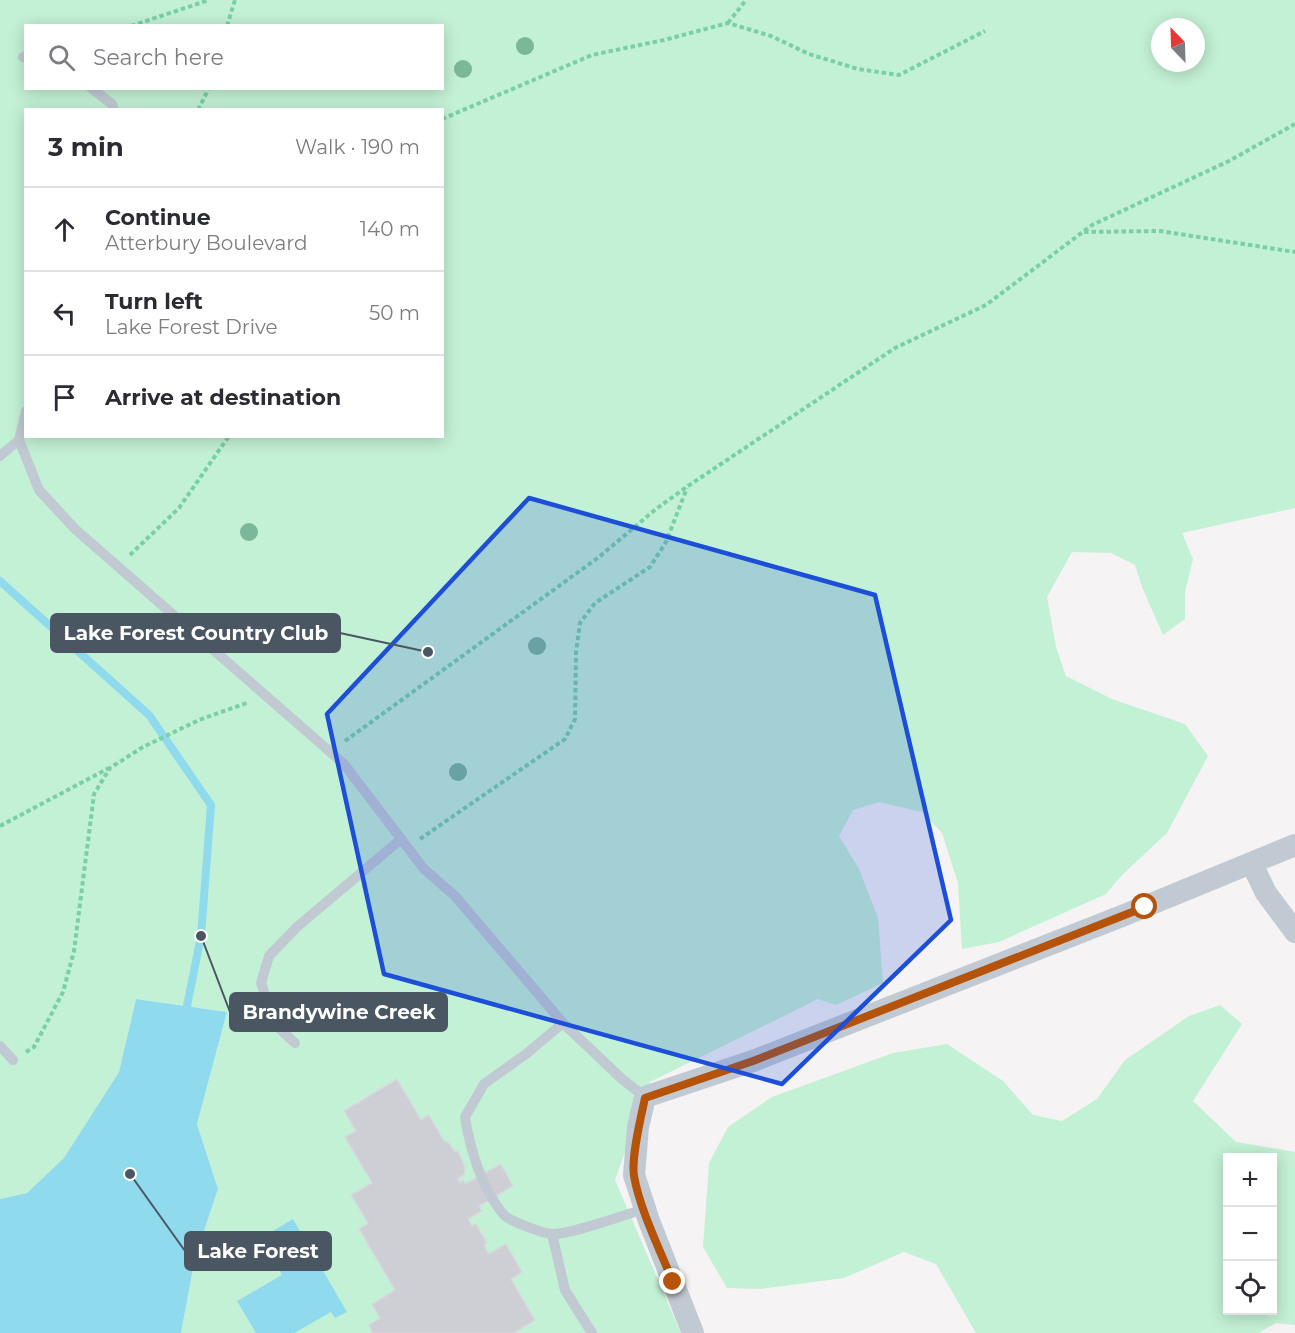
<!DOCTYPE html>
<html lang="en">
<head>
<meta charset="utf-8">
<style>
	body { margin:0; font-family:Montserrat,sans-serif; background:#f7f7f7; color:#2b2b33 }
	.controls { position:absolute; right:18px; bottom:18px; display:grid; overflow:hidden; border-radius:0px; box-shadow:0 3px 15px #0003 }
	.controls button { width:54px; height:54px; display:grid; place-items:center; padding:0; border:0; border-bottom:2px solid #e1e1e2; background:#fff; color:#2b2b33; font:30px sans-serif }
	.compass { position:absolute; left:1151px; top:18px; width:54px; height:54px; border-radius:50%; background:#fff; box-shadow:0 3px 15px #0003; rotate:337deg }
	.stop { position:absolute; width:18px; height:18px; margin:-14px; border:4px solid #b45309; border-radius:50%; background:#fff }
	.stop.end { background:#b45309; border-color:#fff; box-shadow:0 2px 6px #0008 }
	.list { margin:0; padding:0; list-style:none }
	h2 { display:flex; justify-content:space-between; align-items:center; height:78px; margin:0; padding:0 24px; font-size:26px }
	h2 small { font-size:20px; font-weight:400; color:#7c7c81 }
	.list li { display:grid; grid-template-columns:39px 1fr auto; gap:18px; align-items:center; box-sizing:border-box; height:84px; padding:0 24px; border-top:2px solid #e1e1e2 }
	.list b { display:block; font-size:22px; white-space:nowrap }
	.list p { margin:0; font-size:20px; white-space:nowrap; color:#7c7c81 }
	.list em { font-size:20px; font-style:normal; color:#7c7c81 }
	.icon { flex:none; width:33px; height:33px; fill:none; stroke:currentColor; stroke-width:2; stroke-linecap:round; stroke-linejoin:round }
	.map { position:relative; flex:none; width:1295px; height:1333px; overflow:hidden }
	.search { position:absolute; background:#fff; box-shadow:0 3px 15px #0003; left:24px; top:24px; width:420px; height:66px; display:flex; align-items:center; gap:15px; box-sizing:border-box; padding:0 21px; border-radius:0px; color:#7c7c81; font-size:22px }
	.panel { position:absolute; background:#fff; box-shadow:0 3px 15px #0003; left:24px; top:108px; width:420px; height:330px; border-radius:0px }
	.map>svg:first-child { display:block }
	.green { fill:#c3f1d5; fill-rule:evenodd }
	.water { fill:#90daee }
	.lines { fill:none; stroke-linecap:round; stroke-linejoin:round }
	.stream { stroke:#90daee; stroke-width:8 }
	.building { fill:#cdcfd5; stroke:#d7d9de; stroke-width:1.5 }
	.path { stroke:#7ad0a6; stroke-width:4; stroke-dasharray:4.5 3; stroke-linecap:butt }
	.service { stroke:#c1cad2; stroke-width:10 }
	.minor { stroke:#c1cad2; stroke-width:22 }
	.tree { fill:#7bb799 }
	.route { stroke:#b45309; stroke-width:8 }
	.marked { fill:#1d4ed8; fill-opacity:0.2; stroke:#1d4ed8; stroke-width:4.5; stroke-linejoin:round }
	.leader { fill:none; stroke:#4a5661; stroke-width:2 }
	.callout-dot { fill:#4a5661; stroke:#fff; stroke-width:2 }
	.callout { fill:#4a5661; stroke:#4a5661; stroke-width:2 }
	.callout-label { font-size:20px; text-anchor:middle; font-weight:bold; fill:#fff }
</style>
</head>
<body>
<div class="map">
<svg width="1295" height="1333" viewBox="0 0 1295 1333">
	<rect width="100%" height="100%" fill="#f5f3f3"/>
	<g class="green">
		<path d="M0 0H1295V508L1182 533 1193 559 1185 592V619L1163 635 1142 587 1135 565 1111 553 1072 552 1047 597 1056 647 1066 676 1112 699 1185 724 1208 756 1167 833 1121 876 1106 894 999 942 962 949 958 883 942 833 922 812 879 802 853 810 839 836 859 869 878 918 883 983 836 1005 818 999 650 1082 615 1180 681 1333H181L195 1258 218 1189 197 1124 227 1012 136 999 119 1072 64 1159 27 1193 0 1199ZM26 26H442V88H26ZM1160 27H1196V63H1160ZM26 110H442V436H26Z"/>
		<path d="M1220 1005 1242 1024 1193 1101 1236 1142 1295 1152V1325L1276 1323 1258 1333H976L936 1264 904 1252 844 1278 761 1289 727 1288 703 1247 709 1163 728 1127 772 1097 893 1053 947 1044 1003 1081 1033 1115 1062 1121 1097 1099 1125 1060 1189 1016ZM1228 1158H1272V1310H1228Z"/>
	</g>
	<g class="water">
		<polygon points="136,999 227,1012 197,1124 218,1189 195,1258 181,1333 0,1333 0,1199 27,1193 64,1158 119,1072"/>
		<polygon points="293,1219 347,1312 335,1318 331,1312 294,1333 256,1333 237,1301 282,1275 261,1238"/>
	</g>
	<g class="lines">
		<polyline class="stream" points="0,581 149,715 211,805 201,936 187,1006 183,1015"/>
	</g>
	<polygon class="building" points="397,1079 421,1120 429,1115 444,1141 449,1143 454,1151 458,1151 465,1168 464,1175 457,1179 460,1183 463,1180 465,1184 501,1164 513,1186 479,1206 482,1211 468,1219 472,1226 476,1224 487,1243 484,1245 489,1254 506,1244 522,1272 511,1279 535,1320 514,1333 372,1333 369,1325 380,1318 372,1304 395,1290 359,1229 368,1223 351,1195 372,1183 345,1137 356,1131 344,1111"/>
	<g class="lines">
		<g class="path">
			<polyline points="728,23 746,0"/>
			<polyline points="131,26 209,0"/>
			<polyline points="227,26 235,0"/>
			<polyline points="198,110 209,88"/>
			<polyline points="442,119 592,55 664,40 728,23 771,36 809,54 858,69 899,75 985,31"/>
			<polyline points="1084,232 1160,231 1295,252"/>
			<polyline points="130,555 179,508 229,436"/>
			<polyline points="345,741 599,557 656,509 688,486 895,348 986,305 1092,225 1229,161 1295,124"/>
			<polyline points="0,826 109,768"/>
			<polyline points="420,839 565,739 575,719 576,653 580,623 595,603 650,567 666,542 687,488"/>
			<polyline points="26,1052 34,1047 63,992 74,951 94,794 110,768 143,747 199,720 247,703"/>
		</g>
		<g class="service">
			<polyline points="23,57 26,58"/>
			<polyline points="91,88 112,104 114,110"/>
			<polyline points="26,411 19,440 39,490 75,529 344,764 424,869 455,896 563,1023 622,1079 645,1097"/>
			<polyline points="0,456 19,440"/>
			<path d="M563 1023 526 1054 484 1084 465 1117C470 1149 482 1190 504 1215 510 1221 542 1233 551 1234 567 1236 626 1214 645 1209"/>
			<polyline points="295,1043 275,1024 261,983 269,956 297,927 401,839"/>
			<polyline points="0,1046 13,1060"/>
			<polyline points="552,1234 565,1290 592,1333"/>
		</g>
		<g class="minor">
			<polyline points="1252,864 1266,893 1295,932"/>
			<polyline points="693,1333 649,1221 634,1175 638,1127 645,1097 753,1061 1122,916 1295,845"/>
		</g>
	</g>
	<g class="tree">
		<circle cx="525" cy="46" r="9"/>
		<circle cx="463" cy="69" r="9"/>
		<circle cx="249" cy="532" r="9"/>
		<circle cx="537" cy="646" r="9"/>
		<circle cx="458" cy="772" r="9"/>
	</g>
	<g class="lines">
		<path class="route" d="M673 1282C660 1250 640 1210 634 1176 631 1157 641 1117 645 1098L753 1061 1145 907"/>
	</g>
	<path class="marked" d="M529 498 875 595 951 920 782 1084 384 974 327 714Z"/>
	<path class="leader" d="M428 652L340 633M201 936L230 1012M130 1174L185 1251"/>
	<g class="callout-dot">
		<circle cx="428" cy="652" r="6"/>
		<circle cx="201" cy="936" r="6"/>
		<circle cx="130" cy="1174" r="6"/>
	</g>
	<g class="callout">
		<rect x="51" y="614" width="289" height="38" rx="6"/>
		<rect x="230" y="993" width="217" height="38" rx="6"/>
		<rect x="185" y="1232" width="146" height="38" rx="6"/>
	</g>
	<g class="callout-label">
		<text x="196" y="640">Lake Forest Country Club</text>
		<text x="339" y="1019">Brandywine Creek</text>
		<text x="258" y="1258">Lake Forest</text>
	</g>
</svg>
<div class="controls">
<button>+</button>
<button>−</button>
<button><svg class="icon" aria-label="locate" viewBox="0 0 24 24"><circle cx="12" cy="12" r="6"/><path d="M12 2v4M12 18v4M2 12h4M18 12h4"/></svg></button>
</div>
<svg class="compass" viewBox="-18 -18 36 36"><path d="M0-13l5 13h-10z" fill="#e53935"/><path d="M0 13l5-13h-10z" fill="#7c7c81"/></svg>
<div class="stop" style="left:1145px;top:907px"></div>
<div class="stop end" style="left:673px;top:1282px"></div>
<div class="search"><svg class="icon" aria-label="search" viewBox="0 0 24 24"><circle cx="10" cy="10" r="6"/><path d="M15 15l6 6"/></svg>Search here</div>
<section class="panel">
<h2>3 min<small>Walk · 190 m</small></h2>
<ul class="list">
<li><svg class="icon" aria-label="ahead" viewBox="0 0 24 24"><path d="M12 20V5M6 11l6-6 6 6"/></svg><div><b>Continue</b><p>Atterbury Boulevard</p></div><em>140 m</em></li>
<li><svg class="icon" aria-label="left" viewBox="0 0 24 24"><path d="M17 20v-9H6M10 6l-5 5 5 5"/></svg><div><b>Turn left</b><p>Lake Forest Drive</p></div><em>50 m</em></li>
<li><svg class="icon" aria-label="arrive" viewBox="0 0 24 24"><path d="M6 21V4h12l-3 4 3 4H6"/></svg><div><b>Arrive at destination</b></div></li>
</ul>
</section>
</div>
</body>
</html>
